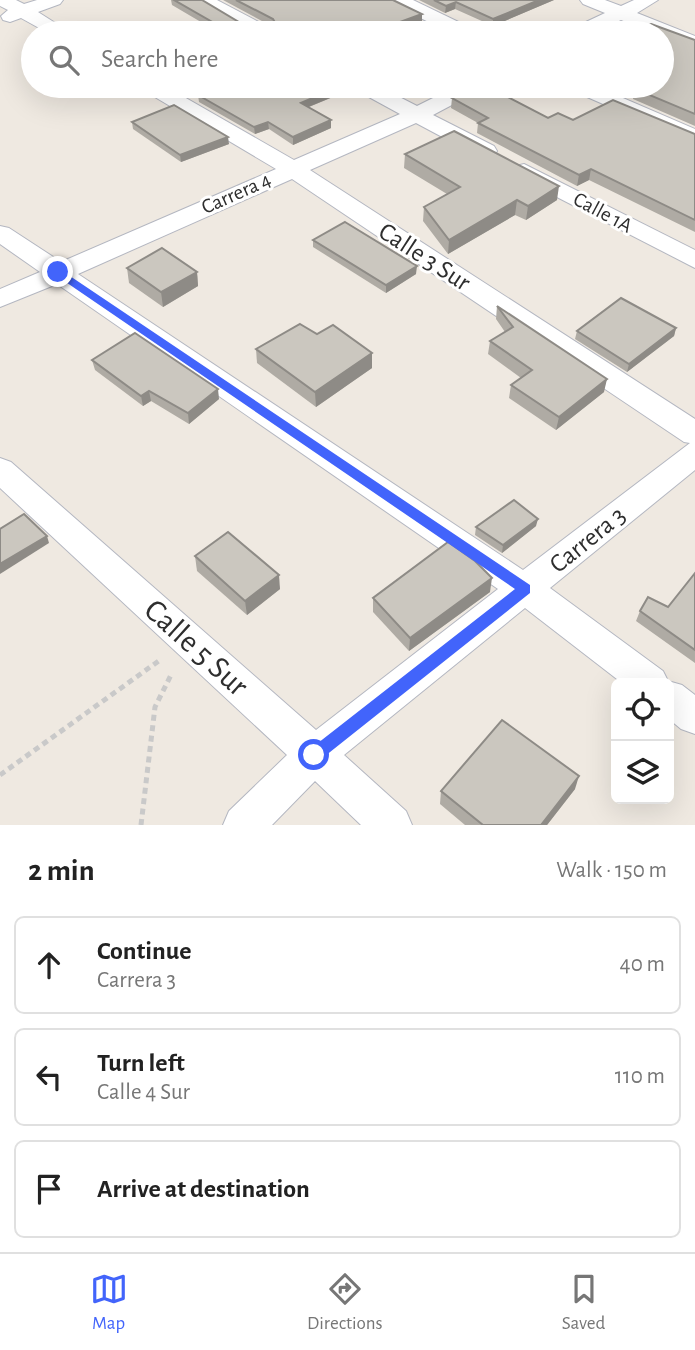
<!DOCTYPE html>
<html lang="en">
<head>
<meta charset="utf-8">
<style>
	body { margin:0; font-family:"Alegreya Sans",sans-serif; background:#f6f6f6; color:#222 }
	.controls { position:absolute; right:21px; bottom:21px; display:grid; overflow:hidden; border-radius:10px; box-shadow:0 7px 28px #0002 }
	.controls button { width:63px; height:63px; display:grid; place-items:center; padding:0; border:0; border-bottom:2px solid #e0e0e0; background:#fff; color:#222; font:35px sans-serif }
	.stop { position:absolute; width:21px; height:21px; margin:-16px; border:5px solid #4264fb; border-radius:50%; background:#fff }
	.stop.end { background:#4264fb; border-color:#fff; box-shadow:0 2px 7px #0008 }
	.list { margin:0; padding:0; list-style:none }
	h2 { display:flex; justify-content:space-between; align-items:center; height:91px; margin:0; padding:0 28px; font-size:30px }
	h2 small { font-size:23px; font-weight:400; color:#767676 }
	.list li { display:grid; grid-template-columns:46px 1fr auto; gap:21px; align-items:center; box-sizing:border-box; height:98px; margin:0 14px 14px; padding:0 14px; border:2px solid #e0e0e0; border-radius:10px }
	.list b { display:block; font-size:26px; white-space:nowrap }
	.list p { margin:0; font-size:23px; white-space:nowrap; color:#767676 }
	.list em { font-size:23px; font-style:normal; color:#767676 }
	.icon { flex:none; width:38px; height:38px; fill:none; stroke:currentColor; stroke-width:2; stroke-linecap:round; stroke-linejoin:round }
	.map { position:relative; flex:none; width:695px; height:825px; overflow:hidden }
	.search { position:absolute; background:#fff; box-shadow:0 7px 28px #0002; left:21px; right:21px; top:21px; height:77px; display:flex; align-items:center; gap:18px; box-sizing:border-box; padding:0 24px; border-radius:38px; color:#767676; font-size:26px }
	.sheet { height:427px; background:#fff }
	nav { display:flex; justify-content:space-around; align-items:center; box-sizing:border-box; height:98px; border-top:2px solid #e0e0e0; background:#fff; font-size:19px; color:#767676 }
	nav a { display:grid; justify-items:center; gap:4px }
	nav .on { color:#4264fb }
	.map>svg:first-child { display:block }
	.lines { fill:none; stroke-linecap:round; stroke-linejoin:round }
	.street-casing { stroke:#b4b7c1; stroke-width:2 }
	.path { stroke:#c9c9c9; stroke-width:5; stroke-dasharray:6 4.5; stroke-linecap:butt }
	.street { fill:#fff; fill-rule:evenodd }
	.wall { fill:#afaba4 }
	.shaded-wall { fill:#8e8b86 }
	.building { fill:#cbc7bf; stroke:#8e8b86; stroke-width:2 }
	.route { fill:#4264fb }
	.labels { text-anchor:middle; stroke-width:6; stroke-linejoin:round; paint-order:stroke }
	.far-street-label { font-size:21px; fill:#2e2e2e; stroke:#fff }
	.street-label { font-size:26px; fill:#2e2e2e; stroke:#fff }
	.near-street-label { font-size:32px; fill:#2e2e2e; stroke:#fff }
</style>
</head>
<body>
<div class="map">
<svg width="695" height="825" viewBox="0 0 695 825">
	<rect width="100%" height="100%" fill="#efe9e1"/>
	<g class="lines">
		<defs>
			<g id="street">
				<polygon points="0,0 16,0 24,4 37,0 63,0 60,4 38,12 71,33 48,33 21,18 10,22 3,20 1,16 8,10 0,6"/>
				<polygon points="194,0 217,0 272,29 275,33 251,33"/>
				<polygon points="389,0 413,0 473,29 476,33 451,33 392,4"/>
				<polygon points="580,0 605,0 621,6 634,0 658,0 637,13 695,36 695,49 662,36 662,33 654,33 621,20 593,33 569,33 571,29 605,13 583,4"/>
				<path d="M140 86H165L294 160 400 114 356 90 353 86H378L417 106 457 86H483L480 90 433 115 494 146 497 151 494 156H478L416 123 310 170 695 419V470L550 588 663 671 668 681 682 685 695 695V734L681 729 669 719V683H622L525 608 344 755 406 811 412 825H361L315 781 272 825H223L229 811 287 755 0 488V458L11 462 316 730 498 589 57 284 0 307V289L40 272 0 244V226L9 228 61 262 276 169 143 90ZM292 179 684 442 690 443 523 570 78 274Z"/>
				<polygon points="568,86 595,86 695,129 695,144 571,90"/>
				<polygon points="524,164 695,250 695,268 516,176 512,171 516,166"/>
			</g>
		</defs>
		<use href="#street" class="street-casing"/>
		<g class="path">
			<polyline points="0,775 160,660"/>
			<polyline points="141,825 155,707 172,673"/>
		</g>
		<use href="#street" class="street"/>
	</g>
	<g class="wall">
		<polygon points="171,0 202,0 249,28 274,28 273,27 223,0 393,0 422,21 389,33 207,33 205,26 206,25 172,5"/>
		<polygon points="419,0 554,0 493,26 455,9 445,13"/>
		<polygon points="695,40 695,126 633,99 634,91 622,86 662,86"/>
		<polygon points="201,86 352,86 352,89 309,107 331,120 331,128 293,145 269,129 255,134 199,102 198,95 208,90"/>
		<polygon points="452,98 548,118 573,120 695,134 695,232 589,180 577,186 477,133 478,123 451,108"/>
		<polygon points="132,122 229,144 181,162 133,129"/>
		<polygon points="405,154 557,200 526,220 515,215 448,254 423,221 424,207 447,194 404,168"/>
		<polygon points="313,240 416,274 386,293 313,247"/>
		<polygon points="127,268 197,272 198,286 163,307 129,283"/>
		<polygon points="497,306 604,392 556,430 509,398 511,385 521,378 488,354 490,341 505,332 496,319"/>
		<polygon points="676,328 674,336 627,372 575,339 577,331"/>
		<polygon points="317,334 372,353 372,368 316,407 257,363 256,349"/>
		<polygon points="92,360 219,399 189,424 151,401 143,406 95,370"/>
		<polygon points="536,526 502,553 475,535 476,527"/>
		<polygon points="195,556 280,589 247,615 197,571"/>
		<polygon points="695,573 695,663 636,621 640,611 668,607"/>
		<polygon points="490,592 409,651 373,612 373,598"/>
		<polygon points="575,789 547,825 465,825 440,804 441,791"/>
	</g>
	<g class="shaded-wall">
		<polygon points="539,0 554,0 493,26 493,19"/>
		<polygon points="456,2 455,9 445,13 446,6"/>
		<polygon points="422,14 422,21 389,33 370,33"/>
		<polygon points="341,86 352,86 352,89 301,110 301,103"/>
		<polygon points="331,120 331,128 293,145 293,137"/>
		<polygon points="268,122 269,129 255,134 254,127"/>
		<polygon points="228,137 229,144 181,162 180,155"/>
		<polygon points="591,169 589,180 577,186 579,175"/>
		<polygon points="559,186 557,200 526,220 528,206"/>
		<polygon points="517,200 515,215 448,254 449,240"/>
		<polygon points="417,266 416,274 386,293 386,285"/>
		<polygon points="197,272 198,286 163,307 161,292"/>
		<polygon points="676,328 674,336 627,372 629,364"/>
		<polygon points="372,353 372,368 316,407 315,392"/>
		<polygon points="607,379 604,392 556,430 559,417"/>
		<polygon points="218,389 219,399 189,424 188,413"/>
		<polygon points="149,391 151,401 143,406 141,396"/>
		<polygon points="538,519 536,526 502,553 503,545"/>
		<polygon points="47,536 49,543 0,574 0,564"/>
		<polygon points="279,575 280,589 247,615 245,601"/>
		<polygon points="492,578 490,592 409,651 410,638"/>
		<polygon points="579,776 575,789 547,825 541,825"/>
	</g>
	<g class="building">
		<polygon points="174,0 202,0 249,28 275,28 277,26 273,19 236,0 393,0 422,14 370,33 217,33 205,26 214,23"/>
		<polygon points="434,0 539,0 493,19 456,2 446,6"/>
		<polygon points="651,24 695,40 695,114 635,89 641,86 662,86 662,33 632,33"/>
		<polygon points="212,86 341,86 301,103 331,120 293,137 268,122 254,127 198,95 215,88"/>
		<polygon points="475,86 487,86 548,118 558,113 573,120 613,100 695,134 695,220 591,169 579,175 478,123 488,118 452,98"/>
		<polygon points="174,105 228,137 180,155 132,122"/>
		<polygon points="454,131 559,186 528,206 517,200 449,240 424,207 460,187 405,154"/>
		<polygon points="345,222 417,266 386,285 313,240"/>
		<polygon points="162,248 197,272 161,292 127,268"/>
		<polygon points="621,298 676,328 629,364 577,331"/>
		<polygon points="497,306 607,379 559,417 511,385 532,370 490,341 513,327"/>
		<polygon points="300,324 317,334 333,325 372,353 315,392 256,349"/>
		<polygon points="135,333 218,389 188,413 149,391 141,396 92,360"/>
		<polygon points="514,500 538,519 503,545 476,527"/>
		<polygon points="24,514 47,536 0,564 0,529"/>
		<polygon points="228,532 279,575 245,601 195,556"/>
		<polygon points="448,542 475,561 492,578 410,638 373,598"/>
		<polygon points="695,573 695,650 640,611 648,597 668,607"/>
		<polygon points="502,720 579,776 541,825 483,825 441,791"/>
	</g>
	<polygon class="route" points="54,270 61,270 530,585 530,593 320,760 309,760 307,755 309,750 515,589 54,274"/>
	<g class="labels">
		<g class="far-street-label">
			<text transform="translate(236 193) rotate(-24)" y="7">Carrera 4</text>
			<text transform="translate(603 212) rotate(28)" y="7">Calle 1A</text>
		</g>
		<g class="street-label">
			<text transform="translate(425 256) rotate(33)" y="9">Calle 3 Sur</text>
			<text transform="translate(587 539) rotate(-39)" y="9">Carrera 3</text>
		</g>
		<g class="near-street-label">
			<text transform="translate(197 647) rotate(42)" y="11">Calle 5 Sur</text>
		</g>
	</g>
</svg>
<div class="controls">
<button><svg class="icon" aria-label="locate" viewBox="0 0 24 24"><circle cx="12" cy="12" r="6"/><path d="M12 2v4M12 18v4M2 12h4M18 12h4"/></svg></button>
<button><svg class="icon" aria-label="layers" viewBox="0 0 24 24"><path d="M12 4l9 5-9 5-9-5zM3 14l9 5 9-5"/></svg></button>
</div>
<div class="stop" style="left:314px;top:755px"></div>
<div class="stop end" style="left:58px;top:272px"></div>
<div class="search"><svg class="icon" aria-label="search" viewBox="0 0 24 24"><circle cx="10" cy="10" r="6"/><path d="M15 15l6 6"/></svg>Search here</div>
</div>
<section class="sheet">
<h2>2 min<small>Walk · 150 m</small></h2>
<ul class="list">
<li><svg class="icon" aria-label="ahead" viewBox="0 0 24 24"><path d="M12 20V5M6 11l6-6 6 6"/></svg><div><b>Continue</b><p>Carrera 3</p></div><em>40 m</em></li>
<li><svg class="icon" aria-label="left" viewBox="0 0 24 24"><path d="M17 20v-9H6M10 6l-5 5 5 5"/></svg><div><b>Turn left</b><p>Calle 4 Sur</p></div><em>110 m</em></li>
<li><svg class="icon" aria-label="arrive" viewBox="0 0 24 24"><path d="M6 21V4h12l-3 4 3 4H6"/></svg><div><b>Arrive at destination</b></div></li>
</ul>
</section>
<nav>
<a class="on"><svg class="icon" aria-label="map" viewBox="0 0 24 24"><path d="M3 6l6-2 6 2 6-2v14l-6 2-6-2-6 2zM9 4v14M15 6v14"/></svg>Map</a>
<a><svg class="icon" aria-label="directions" viewBox="0 0 24 24"><path d="M12 3l9 9-9 9-9-9zM9 14v-3h6M13 9l2 2-2 2"/></svg>Directions</a>
<a><svg class="icon" aria-label="saved" viewBox="0 0 24 24"><path d="M7 4h10v16l-5-4-5 4z"/></svg>Saved</a>
</nav>
</body>
</html>
